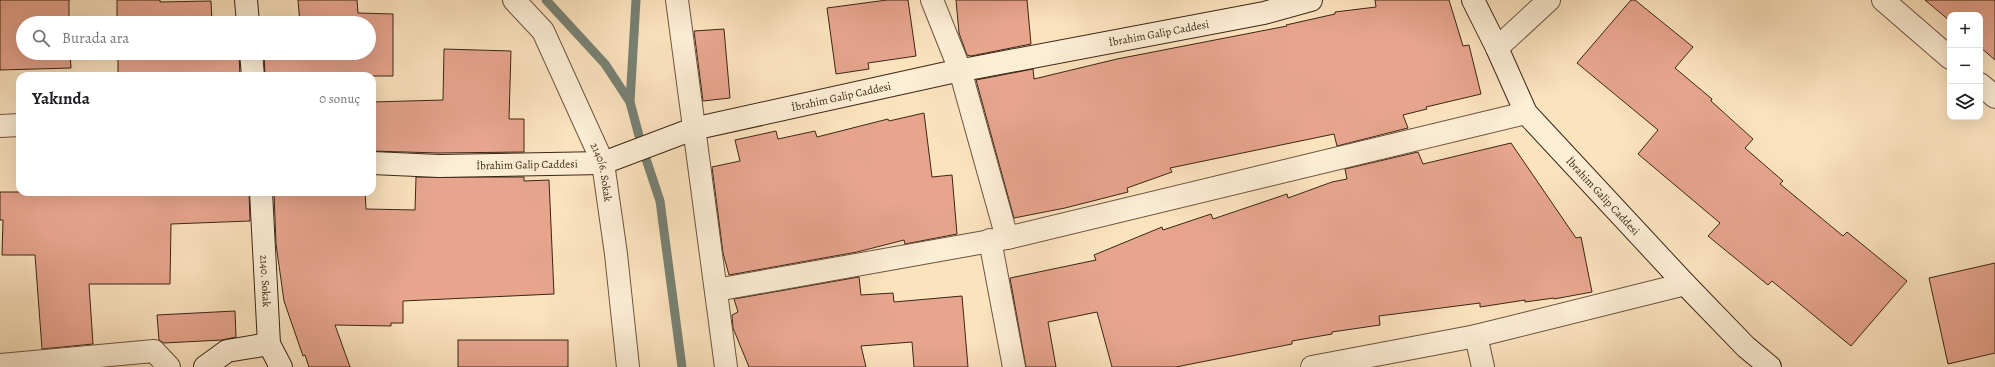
<!DOCTYPE html>
<html lang="tr">
<head>
<meta charset="utf-8">
<style>
	body { margin:0; font-family:Alegreya,serif; background:#f2f2f2; color:#202124 }
	.controls { position:absolute; right:12px; top:12px; display:grid; overflow:hidden; border-radius:8px; box-shadow:0 4px 16px #0002 }
	.controls button { width:36px; height:36px; display:grid; place-items:center; padding:0; border:0; border-bottom:1px solid #e0e0e0; background:#fff; color:#202124; font:20px sans-serif }
	.list { margin:0; padding:0; list-style:none }
	h2 { display:flex; justify-content:space-between; align-items:center; height:52px; margin:0; padding:0 16px; font-size:17px }
	h2 small { font-size:13px; font-weight:400; color:#757577 }
	.icon { flex:none; width:22px; height:22px; fill:none; stroke:currentColor; stroke-width:2; stroke-linecap:round; stroke-linejoin:round }
	.map { position:relative; flex:none; width:1995px; height:367px; overflow:hidden }
	.search { position:absolute; background:#fff; box-shadow:0 4px 16px #0002; left:16px; top:16px; width:360px; height:44px; display:flex; align-items:center; gap:10px; box-sizing:border-box; padding:0 14px; border-radius:22px; color:#757577; font-size:15px }
	.panel { position:absolute; background:#fff; box-shadow:0 4px 16px #0002; left:16px; top:72px; width:360px; height:124px; border-radius:12px }
	.map>svg:first-child { display:block }
	.lines { fill:none; stroke-linecap:round; stroke-linejoin:round }
	.stream { stroke:#778173; stroke-width:9 }
	.building { fill:#e7a58e; stroke:#3c2515 }
	.street-casing { stroke:#6c543f; stroke-width:24 }
	.secondary-casing { stroke:#3c2515; stroke-width:24 }
	.street { stroke:#fcedd5; stroke-width:22 }
	.secondary { stroke:#fcedd5; stroke-width:22 }
	.labels { text-anchor:middle; stroke-width:3; stroke-linejoin:round; paint-order:stroke }
	.street-label { font-size:11px; fill:#3c2515; stroke:#fcedd5 }
</style>
</head>
<body>
<div class="map">
<svg width="1995" height="367" viewBox="0 0 1995 367">
	<rect width="100%" height="100%" fill="#fbe3be"/>
	<filter id="stains"><feTurbulence type="fractalNoise" baseFrequency=".005" numOctaves="4"/><feColorMatrix values="0 0 0 0 .2 0 0 0 0 .09 0 0 0 0 .02 0 0 0 .5 -.17"/></filter>
	<radialGradient id="worn" r=".72"><stop offset=".6" stop-color="#630" stop-opacity="0"/><stop offset="1" stop-color="#630" stop-opacity=".3"/></radialGradient>
	<g class="lines">
		<g class="stream">
			<polyline points="546,0 605,64 630,102 642,147 660,201 682,367"/>
			<polyline points="630,102 636,0"/>
		</g>
	</g>
	<g class="building">
		<polygon points="0,0 69,0 69,23 23,23 23,53 70,53 71,68 0,70"/>
		<polygon points="117,0 160,0 160,2 211,1 212,23 117,23"/>
		<polygon points="298,0 357,0 358,13 393,14 393,76 265,76 264,53 369,53 369,23 300,23"/>
		<polygon points="887,0 908,0 916,56 868,63 869,69 836,74 827,8"/>
		<polygon points="956,0 1027,0 1031,44 971,56 967,55 959,33"/>
		<polygon points="1375,0 1449,0 1463,46 1469,45 1481,94 1426,107 1427,109 1403,115 1408,128 1337,146 1334,134 1170,168 1172,172 1127,188 1128,192 1065,208 1014,218 976,80 1033,69 1034,79 1117,59 1287,26 1286,25 1335,14 1335,12 1376,7"/>
		<polygon points="1631,0 1635,0 1693,47 1675,68 1712,99 1711,101 1753,139 1745,148 1783,181 1780,184 1843,236 1847,232 1907,281 1851,346 1772,281 1768,285 1708,236 1720,223 1638,154 1658,130 1577,63"/>
		<polygon points="1925,0 1995,0 1995,60 1980,47 1980,15 1950,15 1950,21"/>
		<polygon points="724,29 730,98 703,101 694,31"/>
		<polygon points="444,49 511,51 509,119 524,119 524,152 439,153 372,151 372,102 443,100"/>
		<polygon points="118,53 239,53 240,76 118,76"/>
		<polygon points="924,113 932,177 952,175 957,234 905,244 904,240 857,252 729,275 723,253 712,167 740,161 735,140 776,131 778,139 815,131 817,137 888,119 889,121"/>
		<polygon points="1511,143 1576,238 1581,237 1592,292 1554,299 1554,298 1525,302 1525,300 1480,307 1480,303 1379,316 1380,325 1332,332 1332,334 1292,341 1292,344 1176,367 1112,367 1097,312 1048,322 1056,367 1026,367 1010,278 1096,260 1094,255 1162,227 1163,230 1211,214 1213,219 1287,194 1288,198 1332,182 1347,179 1345,169 1418,152 1423,164"/>
		<polygon points="416,177 524,177 524,181 549,180 554,294 403,301 403,323 391,323 391,326 335,325 350,367 309,367 305,355 303,356 284,301 276,244 274,192 365,192 366,209 415,210"/>
		<polygon points="0,192 249,192 250,221 171,224 170,284 89,284 93,344 42,349 35,255 2,255 3,220 0,220"/>
		<polygon points="1995,263 1995,353 1948,364 1929,278"/>
		<polygon points="859,277 861,295 893,293 894,302 962,296 968,367 914,367 912,342 861,346 866,367 749,367 733,328 732,315 738,312 734,299"/>
		<polygon points="235,311 236,337 222,340 164,343 159,340 157,315"/>
		<rect x="458" y="340" width="110" height="27"/>
	</g>
	<g class="lines">
		<defs>
			<g id="street">
				<path id="s1" d="M514 0 543 31 603 163 616 254 628 367"/>
				<polyline points="677,0 726,367"/>
				<polyline points="932,0 960,70 1007,238 1526,113"/>
				<polyline points="1883,0 1950,58"/>
				<polyline points="1497,48 1549,0"/>
				<polyline points="1980,84 1995,97"/>
				<polyline points="0,126 20,125"/>
				<polyline points="990,240 1014,367"/>
				<polyline points="716,290 1007,238"/>
				<polyline points="0,365 154,351 169,367"/>
				<polyline points="1312,367 1476,336"/>
				<polyline points="1483,367 1476,336 1685,284"/>
			</g>
			<g id="secondary">
				<polyline points="246,0 248,23"/>
				<path id="s2" d="M1473 0 1497 48 1526 113 1685 284 1746 347 1770 367"/>
				<polyline points="251,53 253,76"/>
				<path id="s3" d="M372 163 439 166 603 163 693 129 947 73 1264 13 1311 0"/>
				<path id="s4" d="M261 192 269 344 281 367"/>
				<polyline points="205,367 227,351 269,344"/>
			</g>
		</defs>
		<use href="#street" class="street-casing"/>
		<use href="#secondary" class="secondary-casing"/>
		<use href="#street" class="street"/>
		<use href="#secondary" class="secondary"/>
	</g>
	<g class="labels">
		<g class="street-label">
			<text dy="4" stroke="none"><textPath href="#s3" startOffset="803">İbrahim Galip Caddesi</textPath></text>
			<text dy="4" stroke="none"><textPath href="#s3" startOffset="479">İbrahim Galip Caddesi</textPath></text>
			<text dy="4" stroke="none"><textPath href="#s3" startOffset="155">İbrahim Galip Caddesi</textPath></text>
			<text dy="4" stroke="none"><textPath href="#s1" startOffset="196">2140/6. Sokak</textPath></text>
			<text dy="4" stroke="none"><textPath href="#s2" startOffset="238">İbrahim Galip Caddesi</textPath></text>
			<text dy="4" stroke="none"><textPath href="#s4" startOffset="89">2140. Sokak</textPath></text>
		</g>
	</g>
	<rect width="100%" height="100%" filter="url(#stains)"/>
	<rect width="100%" height="100%" fill="url(#worn)"/>
</svg>
<div class="controls">
<button>+</button>
<button>−</button>
<button><svg class="icon" aria-label="layers" viewBox="0 0 24 24"><path d="M12 4l9 5-9 5-9-5zM3 14l9 5 9-5"/></svg></button>
</div>
<div class="search"><svg class="icon" aria-label="search" viewBox="0 0 24 24"><circle cx="10" cy="10" r="6"/><path d="M15 15l6 6"/></svg>Burada ara</div>
<section class="panel">
<h2>Yakında<small>0 sonuç</small></h2>
<ul class="list">
</ul>
</section>
</div>
</body>
</html>
